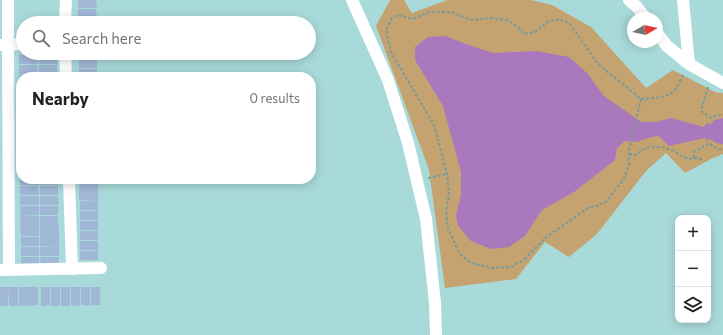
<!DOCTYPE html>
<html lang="en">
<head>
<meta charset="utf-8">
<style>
	body { margin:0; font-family:Commissioner,sans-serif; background:#f2f2f2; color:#222 }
	.controls { position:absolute; right:12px; bottom:12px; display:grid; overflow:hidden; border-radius:8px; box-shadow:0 2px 10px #0003 }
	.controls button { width:36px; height:36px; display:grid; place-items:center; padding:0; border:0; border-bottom:1px solid #e0e0e0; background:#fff; color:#222; font:20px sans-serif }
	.compass { position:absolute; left:627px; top:12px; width:36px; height:36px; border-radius:50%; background:#fff; box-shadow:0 2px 10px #0003; rotate:81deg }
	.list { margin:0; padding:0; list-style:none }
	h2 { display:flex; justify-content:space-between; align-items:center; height:52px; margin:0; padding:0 16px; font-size:17px }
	h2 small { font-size:13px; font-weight:400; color:#767676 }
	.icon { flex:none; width:22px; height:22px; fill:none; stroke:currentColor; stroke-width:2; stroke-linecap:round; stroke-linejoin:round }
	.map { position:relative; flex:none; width:723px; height:335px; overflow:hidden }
	.search { position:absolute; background:#fff; box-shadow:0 2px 10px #0003; left:16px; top:16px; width:300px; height:44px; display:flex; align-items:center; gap:10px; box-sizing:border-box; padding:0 14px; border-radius:22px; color:#767676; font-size:15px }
	.panel { position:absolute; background:#fff; box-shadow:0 2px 10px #0003; left:16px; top:72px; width:300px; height:112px; border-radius:16px }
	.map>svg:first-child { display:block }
	.green { fill:#c5a370 }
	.water { fill:#aa78bc }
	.building { fill:#a1b7d6 }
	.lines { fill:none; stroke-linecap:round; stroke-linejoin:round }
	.path { stroke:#769b9b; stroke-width:2; stroke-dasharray:3 2; stroke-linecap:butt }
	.street { stroke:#fff; stroke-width:12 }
</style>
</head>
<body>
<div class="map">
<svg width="723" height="335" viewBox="0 0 723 335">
	<rect width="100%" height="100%" fill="#a9dada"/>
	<polygon class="green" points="390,0 404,0 412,13 447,0 531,0 552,5 591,27 646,88 673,70 715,92 723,93 723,154 711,159 685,173 666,153 646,171 597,234 569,257 545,242 516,279 445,288 429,170 376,26"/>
	<polygon class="water" points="446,36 463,43 493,53 537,51 569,57 587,73 604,96 641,122 656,122 671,118 704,127 707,123 711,124 714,120 723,118 723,144 716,143 710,139 707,141 705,138 669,146 659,136 651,137 637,142 625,141 617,148 615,160 574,192 542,210 525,236 509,247 491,249 471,241 458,226 456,215 461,195 461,172 443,106 415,60 415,47 428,37"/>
	<g class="building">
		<polygon points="78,0 96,0 97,8 78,8"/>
		<polygon points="78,9 96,9 97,18 78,18"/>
		<polygon points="78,19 96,19 97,23 78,23"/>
		<rect x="78" y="53" width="19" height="5"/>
		<rect x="19" y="55" width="19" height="9"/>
		<rect x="39" y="55" width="18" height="9"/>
		<rect x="79" y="59" width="18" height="9"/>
		<polygon points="19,65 37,65 38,74 19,74"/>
		<rect x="39" y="65" width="18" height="9"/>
		<rect x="79" y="69" width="18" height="8"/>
		<polygon points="19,75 38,75 38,77 21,77 21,84 20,84"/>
		<rect x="20" y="179" width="19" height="6"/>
		<rect x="40" y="179" width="18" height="6"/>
		<polygon points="79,180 98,180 98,190 80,190"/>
		<polygon points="20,186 38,186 39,195 20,195"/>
		<rect x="40" y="186" width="18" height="9"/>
		<rect x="79" y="190" width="19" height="10"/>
		<rect x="20" y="196" width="19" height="9"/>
		<polygon points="40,196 58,196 59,205 40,205"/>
		<polygon points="98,200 98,210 80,210 80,201"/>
		<polygon points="20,206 39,206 39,215 21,216"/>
		<rect x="40" y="206" width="18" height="9"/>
		<rect x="80" y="211" width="18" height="9"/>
		<polygon points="20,216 39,216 39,226 21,226"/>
		<rect x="40" y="216" width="18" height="10"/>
		<rect x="80" y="221" width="18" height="9"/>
		<polygon points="20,226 39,226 39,236 21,236"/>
		<rect x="40" y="226" width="19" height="10"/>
		<rect x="80" y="231" width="18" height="9"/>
		<rect x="40" y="236" width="19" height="10"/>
		<rect x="21" y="237" width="18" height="9"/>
		<rect x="80" y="241" width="18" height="9"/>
		<polygon points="59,246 59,256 40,256 40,247"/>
		<rect x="21" y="247" width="18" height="9"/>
		<rect x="80" y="251" width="18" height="9"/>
		<rect x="21" y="257" width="18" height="9"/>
		<polygon points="40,257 59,257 59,266 41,266"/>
		<rect x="0" y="287" width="8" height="19"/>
		<polygon points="8,287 18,287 18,306 9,306"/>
		<polygon points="19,287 38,287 38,305 19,306"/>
		<polygon points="41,287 50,287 50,305 41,306"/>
		<rect x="51" y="287" width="9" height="19"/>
		<rect x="61" y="287" width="9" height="19"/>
		<polygon points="71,287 80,287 80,306 71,305"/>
		<polygon points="81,287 90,287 90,306 81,305"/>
		<rect x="91" y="287" width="9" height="18"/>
	</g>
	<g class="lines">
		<g class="path">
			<polyline points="708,87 701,111 711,118 718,115 723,115"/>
			<path d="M641 99 629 150V165L624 179 606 202 597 206 588 208 545 238 524 260 511 267 492 268 471 263 459 253 448 228 446 215 449 193 447 174 434 125 391 52 386 30 392 18 398 15 413 19 429 12H451L472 20 491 18 507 20 518 27 524 34 535 32 549 21 560 19 570 24 598 64 641 99C650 98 662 98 670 94 676 91 680 81 683 75"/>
			<path d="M629 154 636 155C647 144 662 145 675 152 679 154 682 157 686 158 690 159 695 158 699 158L703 161"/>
			<path d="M694 158V152L709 143C713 146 717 150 723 149"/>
			<polyline points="428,178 447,174"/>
		</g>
		<g class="street">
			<polyline points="8,0 8,45 9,270"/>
			<polyline points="352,0 388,80 408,143 426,219 435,303 436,335"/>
			<polyline points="629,0 636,6 646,18"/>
			<polyline points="683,0 689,64"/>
			<polyline points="65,23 66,0"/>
			<polyline points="657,33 667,46 689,64 723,83"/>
			<polyline points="0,45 23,44"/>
			<polyline points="65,53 66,77"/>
			<polyline points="69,179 72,269"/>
			<polyline points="0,270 101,268"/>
		</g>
	</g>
</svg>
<div class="controls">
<button>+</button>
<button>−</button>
<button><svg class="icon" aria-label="layers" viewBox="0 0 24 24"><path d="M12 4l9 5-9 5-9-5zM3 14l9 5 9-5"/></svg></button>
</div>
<svg class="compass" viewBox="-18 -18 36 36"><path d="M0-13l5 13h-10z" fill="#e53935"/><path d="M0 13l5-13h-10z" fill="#767676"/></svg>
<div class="search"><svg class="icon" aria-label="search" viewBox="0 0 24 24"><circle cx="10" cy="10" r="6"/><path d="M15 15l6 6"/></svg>Search here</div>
<section class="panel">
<h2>Nearby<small>0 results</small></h2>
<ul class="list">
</ul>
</section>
</div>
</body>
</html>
